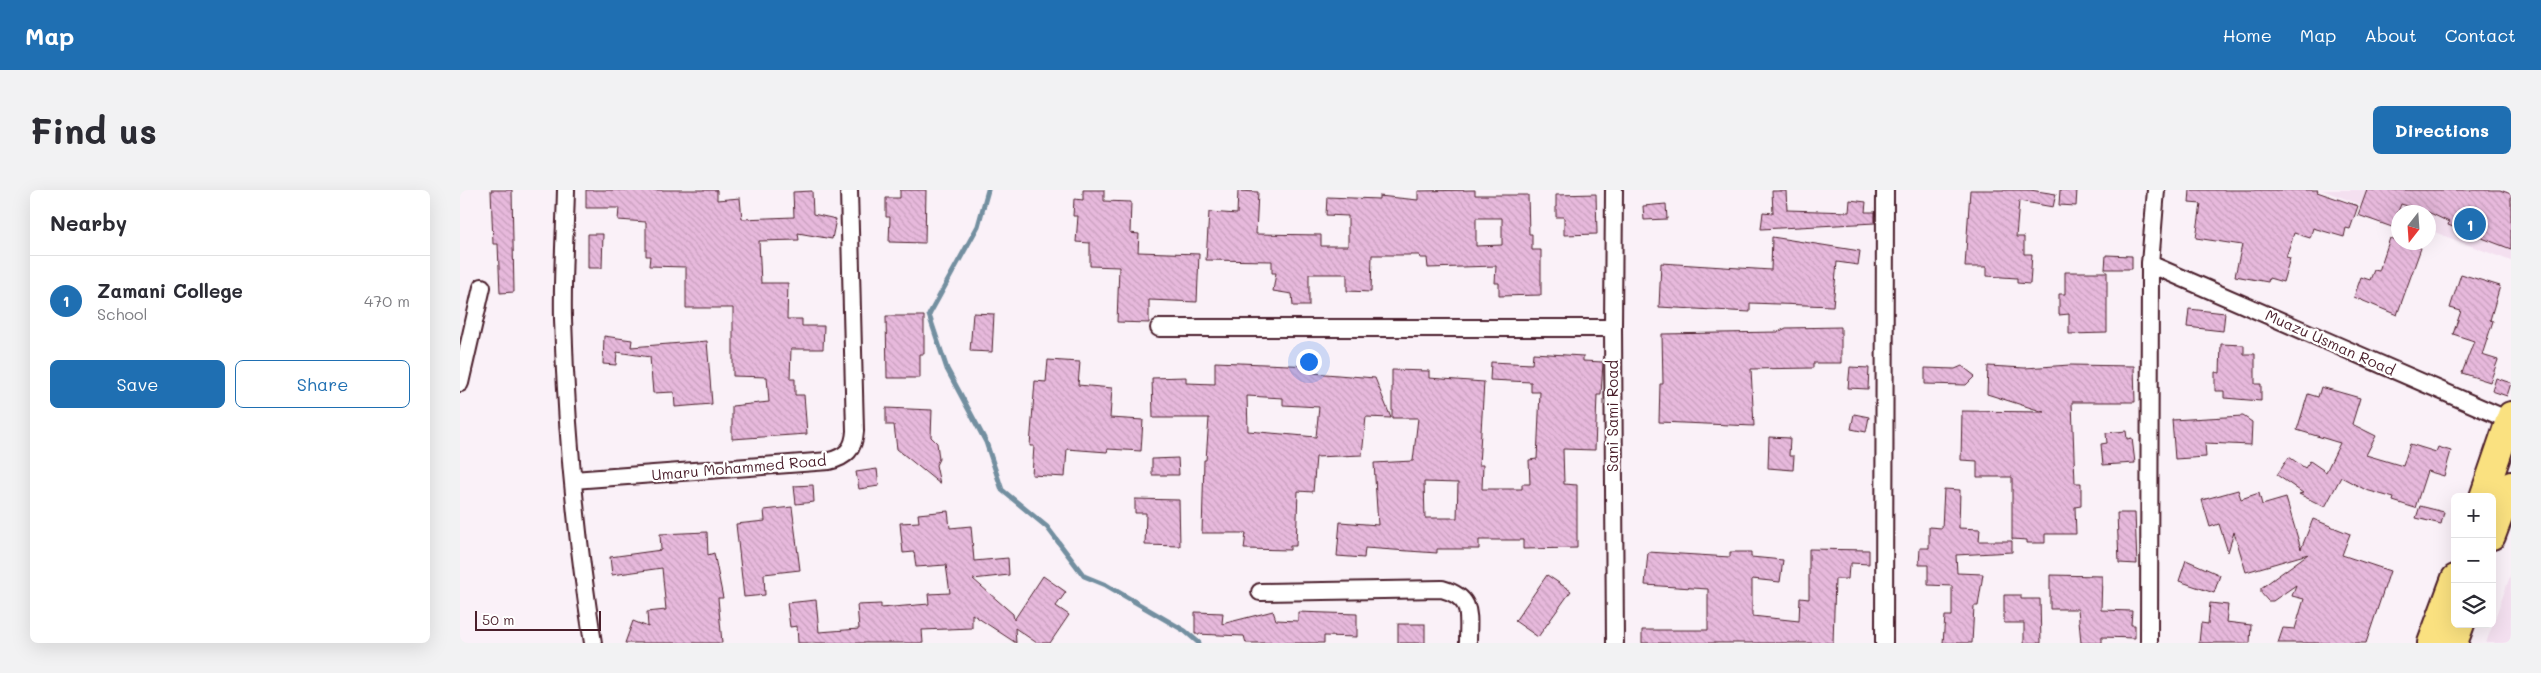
<!DOCTYPE html>
<html lang="en">
<head>
<meta charset="utf-8">
<style>
	body { margin:0; font-family:Mali,sans-serif; background:#f2f2f3; color:#2b2b33 }
	.controls { position:absolute; right:15px; bottom:15px; display:grid; overflow:hidden; border-radius:8px; box-shadow:0 5px 20px #0002 }
	.controls button { width:45px; height:45px; display:grid; place-items:center; padding:0; border:0; border-bottom:1px solid #e1e1e2; background:#fff; color:#2b2b33; font:25px sans-serif }
	.compass { position:absolute; left:1931px; top:15px; width:45px; height:45px; border-radius:50%; background:#fff; box-shadow:0 5px 20px #0002; rotate:197deg }
	.scale { position:absolute; left:15px; bottom:12px; width:126px; box-sizing:border-box; padding-left:5px; border:2px solid #4a1f2b; border-top:0; font-size:14px; line-height:18px; white-space:nowrap; color:#4a1f2b; -webkit-text-stroke:4px #fff; paint-order:stroke }
	.you { position:absolute; left:848px; top:171px; width:18px; height:18px; margin:-12px; border:4px solid #fff; border-radius:50%; background:#1a73e8; box-shadow:0 0 0 8px #1a73e833 }
	.badge { display:grid; place-items:center; width:32px; height:32px; border-radius:50%; background:#1f6fb2; color:#fff; font-size:16px; font-weight:700 }
	.pin { position:absolute; translate:-50% -50%; border:2px solid #fff; box-shadow:0 1px 5px #0006 }
	.list { margin:0; padding:0; list-style:none }
	h2 { display:flex; justify-content:space-between; align-items:center; height:65px; margin:0; padding:0 20px; font-size:21px }
	h2 small { font-size:16px; font-weight:400; color:#7c7c81 }
	.list li { display:grid; grid-template-columns:32px 1fr auto; gap:15px; align-items:center; box-sizing:border-box; height:90px; padding:0 20px; border-top:1px solid #e1e1e2 }
	.list b { display:block; font-size:19px; white-space:nowrap }
	.list p { margin:0; font-size:16px; white-space:nowrap; color:#7c7c81 }
	.list em { font-size:16px; font-style:normal; color:#7c7c81 }
	.actions { display:flex; gap:10px; padding:15px 20px }
	.actions a { flex:1; padding:11px 0; border:1px solid #1f6fb2; border-radius:8px; text-align:center; font-size:18px; color:#1f6fb2 }
	.actions .main { background:#1f6fb2; color:#fff }
	.icon { flex:none; width:28px; height:28px; fill:none; stroke:currentColor; stroke-width:2; stroke-linecap:round; stroke-linejoin:round }
	.map { position:relative; flex:none; width:2051px; height:453px; overflow:hidden; border-radius:8px }
	header { display:flex; align-items:center; gap:30px; box-sizing:border-box; height:70px; padding:0 25px; background:#1f6fb2; color:#fff }
	header strong { font-size:24px }
	nav { display:flex; gap:28px; margin-inline-start:auto; font-size:18px }
	.intro { display:flex; align-items:center; justify-content:space-between; box-sizing:border-box; height:120px; padding:0 30px }
	h1 { margin:0; font-size:35px }
	.button { padding:12px 22px; border-radius:8px; background:#1f6fb2; color:#fff; font-size:18px; font-weight:700 }
	main { display:flex; gap:30px; padding:0 30px }
	aside { flex:1; background:#fff; border-radius:8px; box-shadow:0 5px 20px #0002 }
	.map>svg:first-child { display:block }
	.built { fill:#f4e0f0 }
	.lines { fill:none; stroke-linecap:round; stroke-linejoin:round }
	.stream { stroke:#738fa0; stroke-width:5 }
	.building { fill:url(#building-back-hatch); stroke:#4a1f2b; fill-rule:evenodd }
	.street-casing { stroke:#4a1f2b; stroke-width:20 }
	.primary-casing { stroke:#4a1f2b; stroke-width:30 }
	.street { stroke:#fff; stroke-width:16 }
	.primary { stroke:#fae180; stroke-width:26 }
	.labels { text-anchor:middle; stroke-width:4.5; stroke-linejoin:round; paint-order:stroke }
	.street-label { font-size:15px; fill:#4a1f2b; stroke:#fff }
</style>
</head>
<body>
<header>
<strong>Map</strong>
<nav><a>Home</a><a>Map</a><a>About</a><a>Contact</a></nav>
</header>
<div class="intro"><h1>Find us</h1><a class="button">Directions</a></div>
<main>
<aside>
<h2>Nearby<small></small></h2>
<ul class="list">
<li><span class="badge">1</span><div><b>Zamani College</b><p>School</p></div><em>470 m</em></li>
</ul>
<div class="actions"><a class="main">Save</a><a>Share</a></div>
</aside>
<div class="map">
<svg width="2051" height="453" viewBox="0 0 2051 453">
	<defs>
		<pattern id="building-back-hatch" width="6" height="6" patternUnits="userSpaceOnUse" patternTransform="scale(1.25)"><rect width="6" height="6" fill="#e7b9dc"/><path d="M-1 5l2 2M0 0l6 6M5-1l2 2" fill="none" stroke="#c89fbd"/></pattern>
	</defs>
	<rect width="100%" height="100%" fill="#faf1f8"/>
	<filter id="ink" filterUnits="userSpaceOnUse"><feTurbulence type="fractalNoise" baseFrequency=".02" numOctaves="2"/><feDisplacementMap in="SourceGraphic" scale="10" xChannelSelector="R" yChannelSelector="G"/><feConvolveMatrix kernelMatrix="1 2 1 2 8 2 1 2 1" color-interpolation-filters="sRGB"/></filter>
	<g filter="url(#ink)">
		<g class="built">
			<polygon points="1862,0 2051,0 2051,71 1969,40 1968,22 1938,22 1938,29"/>
			<polygon points="2051,384 2051,453 2026,453"/>
		</g>
		<g class="lines">
			<polyline class="stream" points="528,0 518,36 469,125 487,179 526,252 542,300 587,337 624,386 646,395 725,441 739,453"/>
		</g>
		<g class="building">
			<polygon points="31,0 52,0 54,102 40,103 38,54 33,54"/>
			<polygon points="126,0 257,0 257,10 280,8 282,29 334,27 333,2 352,1 353,24 376,29 372,49 338,43 339,50 299,51 301,93 328,93 327,129 342,129 342,136 364,136 363,159 331,159 330,189 335,189 335,205 344,205 347,244 272,249 272,216 309,212 307,187 273,186 273,118 226,118 226,77 189,76 190,66 186,66 186,32 158,30 159,18 126,18"/>
			<polygon points="440,0 466,0 465,53 429,52 430,27 426,27 426,8 440,8"/>
			<polygon points="623,0 644,0 644,11 671,12 670,43 679,44 678,62 739,64 737,112 689,110 689,133 657,132 659,77 630,76 630,53 616,52 618,26 613,26 614,9 623,10"/>
			<path d="M1015 0V5H1068L1069 44H1072V60H1081V105L1039 106V93H1035L1036 76 968 78 967 68H960L959 65H912L911 102 887 101V84H849V116H833L832 104 813 101 816 83H812V71L746 70 749 22 777 24 778 1 798 2 796 44 861 45V56H888V26L866 25 867 7 919 9V6L958 10V1ZM1016 28H1042V55L1016 56Z"/>
			<polygon points="1510,0 1570,0 1596,4 1593,17 1559,11 1556,47 1564,47 1564,64 1572,64 1570,94 1557,93 1557,88 1527,86 1527,77 1505,77"/>
			<polygon points="1600,0 1617,0 1616,16 1599,15"/>
			<polygon points="1730,0 1858,0 1857,2 1898,16 1890,39 1886,38 1884,47 1853,38 1850,48 1834,43 1826,67 1830,68 1823,92 1809,88 1808,92 1775,86 1782,55 1736,48 1741,14 1729,13"/>
			<polygon points="1907,0 2040,0 2051,4 2051,59 1988,35 1989,32 1968,22 1941,14 1932,37 1898,25"/>
			<polygon points="1312,1 1326,1 1327,20 1389,22 1390,10 1406,12 1405,22 1415,22 1415,33 1301,39 1303,22 1313,23"/>
			<polygon points="1136,4 1137,44 1104,45 1104,27 1096,27 1096,5"/>
			<polygon points="1206,14 1207,29 1184,30 1183,16"/>
			<polygon points="128,44 143,44 142,78 128,78"/>
			<polygon points="1312,47 1400,61 1398,75 1377,72 1373,116 1290,113 1290,122 1199,117 1201,73 1311,80"/>
			<polygon points="1930,48 1961,58 1937,125 1894,107 1901,87 1910,90 1914,80 1919,81"/>
			<polygon points="1646,65 1672,66 1672,79 1645,79"/>
			<polygon points="1605,82 1647,82 1647,143 1609,144 1609,124 1599,125 1599,104 1605,104"/>
			<polygon points="2001,84 2040,96 2030,130 2033,131 2022,165 2038,170 2030,192 2002,183 2014,151 1993,144 2001,121 1990,118"/>
			<polygon points="1729,119 1765,123 1763,141 1727,137"/>
			<polygon points="513,123 534,124 532,162 510,161"/>
			<polygon points="426,126 464,126 464,164 460,164 460,188 427,188"/>
			<polygon points="1381,137 1381,173 1353,173 1353,178 1291,179 1294,236 1199,232 1200,194 1203,194 1202,144 1318,142 1326,138"/>
			<polygon points="144,146 172,150 171,157 247,151 252,214 215,217 214,202 193,203 190,167 157,162 156,175 143,174"/>
			<polygon points="1761,154 1784,155 1784,164 1795,164 1795,194 1801,194 1801,211 1764,208 1764,201 1755,201 1755,182 1760,183"/>
			<path d="M1073 163 1123 166V171L1143 172 1141 205H1137L1135 260 1103 259 1104 294 1117 295V358L1063 359V350H1019V359H977V363L905 358 904 368 877 366 880 332 918 335 914 273 953 271 958 228H932V180L969 181V188L1024 192 1019 275H1023L1022 299H1062V294H1070L1069 270 1077 269 1080 202H1071V192L1030 190 1031 172 1072 174ZM964 292 998 293 997 328H965Z"/>
			<polygon points="588,170 620,172 618,195 652,198 650,228 683,230 681,261 648,259 647,262 607,259 605,287 572,285 574,256 570,256 575,191 586,192"/>
			<path d="M755 172 853 176V183L915 188 931 228 906 227 902 265 856 267 853 302 838 301 836 356H830V360L784 359 786 343H742L744 270H746L749 228H693L692 188 726 187V193L755 194ZM787 206 823 208V215L859 217 856 247 788 241Z"/>
			<polygon points="1610,175 1674,176 1675,212 1612,212 1615,293 1621,293 1621,316 1615,317 1616,344 1585,344 1585,353 1567,353 1567,350 1552,349 1552,287 1517,287 1517,271 1501,270 1502,221 1584,222 1527,204 1528,176 1565,178"/>
			<polygon points="1502,176 1515,186 1506,195 1465,194 1465,178 1495,179"/>
			<polygon points="1390,177 1409,178 1408,199 1388,198"/>
			<polygon points="2036,188 2051,193 2047,206 2032,201"/>
			<polygon points="1861,197 1900,208 1892,234 1916,246 1906,265 1943,276 1950,254 1976,262 1978,257 1991,261 1984,286 1967,281 1955,318 1933,311 1934,308 1906,300 1881,287 1865,317 1839,304 1843,303 1817,285 1829,267 1845,278 1850,271 1866,282 1880,253 1837,240 1848,204 1858,207"/>
			<polygon points="426,218 472,220 471,247 477,253 479,269 476,275 480,294 437,259 434,235 426,235"/>
			<polygon points="1394,224 1409,227 1406,242 1391,239"/>
			<polygon points="1783,226 1792,232 1791,255 1745,253 1746,267 1715,269 1712,230"/>
			<polygon points="1666,241 1667,249 1672,248 1675,273 1643,275 1641,254 1647,253 1646,243"/>
			<polygon points="1309,247 1330,248 1329,266 1334,266 1333,280 1308,278"/>
			<polygon points="718,268 719,285 692,285 692,269"/>
			<polygon points="417,279 419,296 399,299 396,282"/>
			<polygon points="353,295 354,312 336,314 334,296"/>
			<polygon points="1484,299 1500,300 1499,338 1520,339 1519,351 1552,351 1552,362 1496,365 1497,383 1523,384 1518,416 1514,416 1512,453 1483,453 1485,426 1492,426 1492,396 1468,395 1468,375 1459,375 1460,358 1469,358 1469,337 1482,338"/>
			<polygon points="1778,300 1781,309 1799,303 1802,315 1826,308 1841,359 1853,329 1890,344 1882,365 1930,381 1906,453 1818,453 1823,438 1835,439 1844,409 1832,406 1836,395 1813,411 1808,411 1801,403 1801,398 1848,364 1786,382 1774,342 1768,362 1759,334 1750,337 1742,310"/>
			<polygon points="675,309 719,310 720,356 685,355 686,323 675,323"/>
			<polygon points="1960,316 1984,322 1981,334 1956,328"/>
			<polygon points="332,317 340,380 304,384 305,405 284,407 276,334 305,331 304,320"/>
			<polygon points="488,321 490,338 511,336 514,371 548,368 549,385 513,389 553,424 554,430 583,386 606,402 596,416 609,425 590,453 577,453 555,438 556,453 512,424 512,438 462,440 463,453 338,453 337,436 330,437 327,413 356,410 359,442 399,439 397,415 421,414 421,418 469,414 468,404 490,403 486,375 456,377 454,362 443,363 440,333 459,332 458,324"/>
			<polygon points="1657,323 1675,323 1677,374 1659,373"/>
			<polygon points="247,342 248,365 254,363 263,408 258,408 262,453 165,453 173,431 188,437 187,422 206,420 202,378 152,385 150,367 201,360 200,344"/>
			<polygon points="1349,359 1409,360 1409,374 1391,373 1391,377 1389,376 1388,389 1375,389 1373,453 1182,453 1182,440 1248,440 1248,399 1185,395 1188,362 1270,367 1270,362 1291,362 1291,367 1323,370 1320,392 1292,389 1292,426 1339,431 1340,408 1349,409"/>
			<polygon points="1726,370 1760,385 1754,403 1719,391"/>
			<polygon points="1087,385 1111,401 1078,447 1055,431"/>
			<polygon points="1590,385 1642,386 1641,420 1672,421 1671,435 1675,435 1675,448 1642,447 1642,453 1621,453 1618,419 1590,419"/>
			<polygon points="1544,405 1561,405 1561,409 1580,409 1581,453 1564,453 1564,433 1544,433"/>
			<polygon points="1750,413 1768,415 1766,432 1791,435 1790,453 1739,453 1741,433 1748,434"/>
			<polygon points="813,421 816,430 838,431 838,422 897,424 897,447 864,446 864,453 786,453 784,446 735,444 735,422 763,423 762,434"/>
			<rect x="938" y="434" width="27" height="19"/>
		</g>
		<g class="lines">
			<defs>
				<g id="street">
					<path d="M106 0C105 43 102 86 103 129 106 237 116 346 133 453"/>
					<polyline points="1154,0 1153,138 1155,453"/>
					<polyline points="1690,74 2051,231"/>
					<polyline points="699,138 1153,138"/>
					<polyline points="0,193 22,97"/>
					<path d="M113 290 369 271C386 267 394 259 395 241L389 0"/>
					<path d="M800 402 982 399C1014 408 1008 425 1008 453"/>
					<polyline points="1424,453 1425,0"/>
					<polyline points="1689,453 1690,74 1696,0"/>
				</g>
				<g id="primary">
					<polyline points="2023,307 2051,225"/>
					<polyline points="2032,346 2051,295"/>
					<polyline points="1971,453 1995,388"/>
					<polyline points="1994,453 2001,434"/>
				</g>
			</defs>
			<use href="#street" class="street-casing"/>
			<use href="#primary" class="primary-casing"/>
			<use href="#street" class="street"/>
			<use href="#primary" class="primary"/>
		</g>
	</g>
	<g class="labels">
		<g class="street-label">
			<text transform="translate(1870 153) rotate(24)" y="5">Muazu Usman Road</text>
			<text transform="translate(1153 226) rotate(-90)" y="5">Sani Sami Road</text>
			<text transform="translate(279 278) rotate(-5)" y="5">Umaru Mohammed Road</text>
		</g>
	</g>
</svg>
<div class="controls">
<button>+</button>
<button>−</button>
<button><svg class="icon" aria-label="layers" viewBox="0 0 24 24"><path d="M12 4l9 5-9 5-9-5zM3 14l9 5 9-5"/></svg></button>
</div>
<svg class="compass" viewBox="-18 -18 36 36"><path d="M0-13l5 13h-10z" fill="#e53935"/><path d="M0 13l5-13h-10z" fill="#7c7c81"/></svg>
<div class="scale">50 m</div>
<div class="you"></div>
<div class="pin badge" style="left:2010px;top:34px">1</div>
</div>
</main>
</body>
</html>
